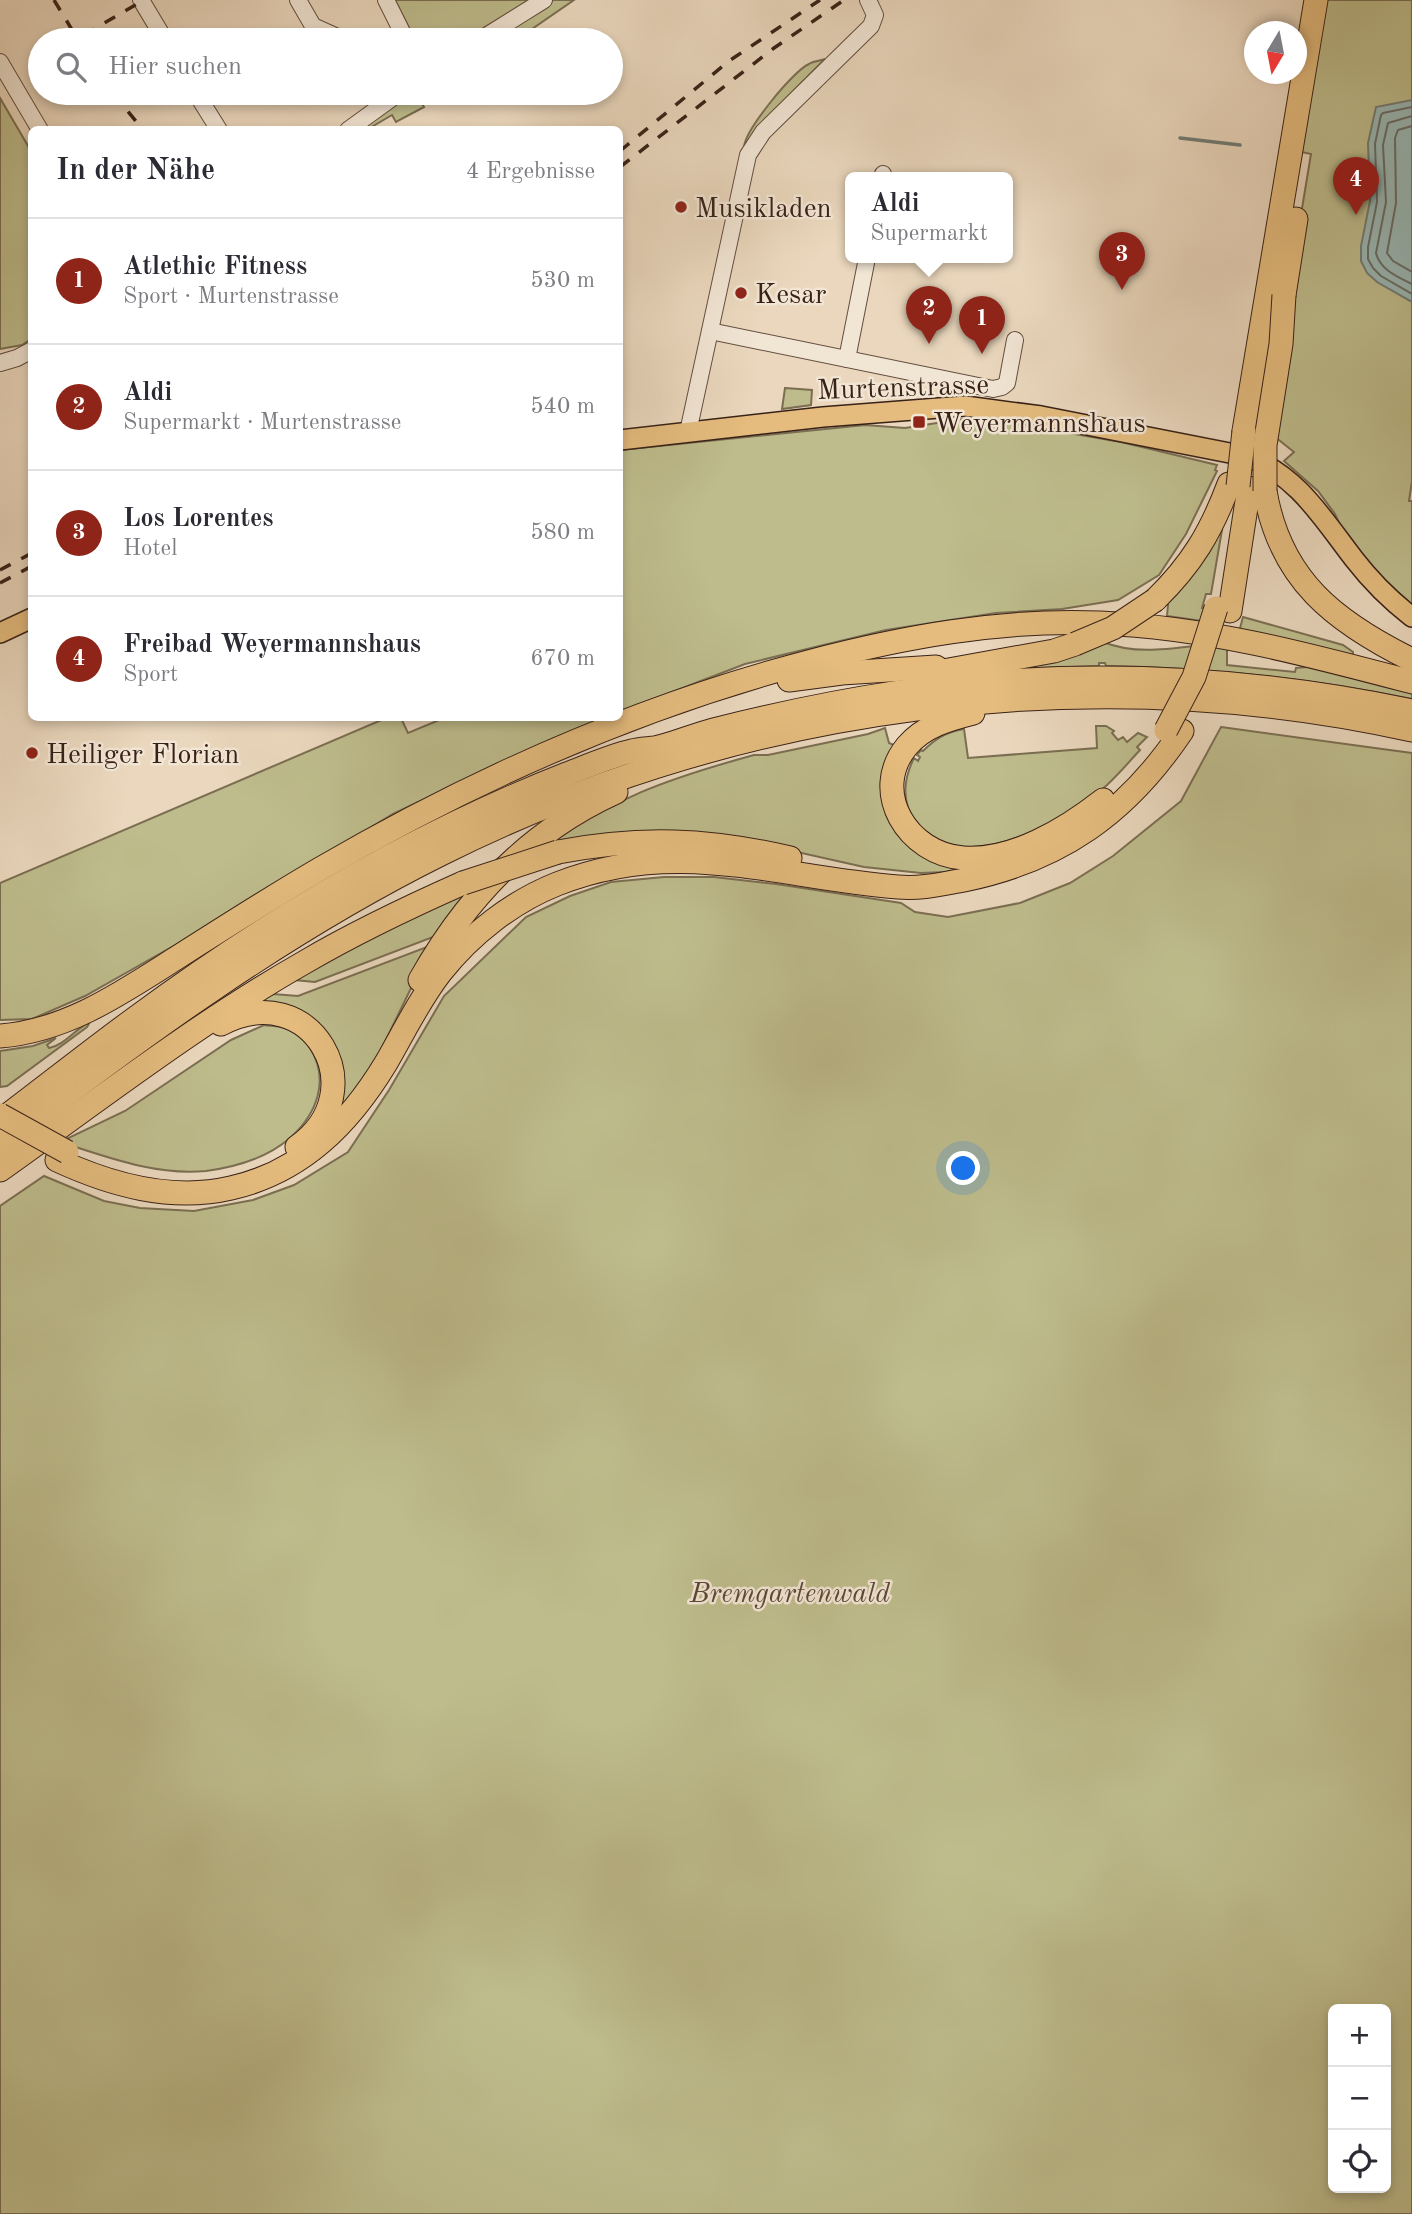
<!DOCTYPE html>
<html lang="de">
<head>
<meta charset="utf-8">
<style>
	body { margin:0; font-family:"Old Standard TT",serif; background:#f7f7f7; color:#2b2b33 }
	.controls { position:absolute; right:21px; bottom:21px; display:grid; overflow:hidden; border-radius:10px; box-shadow:0 4px 10px #0003 }
	.controls button { width:63px; height:63px; display:grid; place-items:center; padding:0; border:0; border-bottom:2px solid #e1e1e2; background:#fff; color:#2b2b33; font:35px sans-serif }
	.compass { position:absolute; left:1244px; top:21px; width:63px; height:63px; border-radius:50%; background:#fff; box-shadow:0 4px 10px #0003; rotate:190deg }
	.you { position:absolute; left:964px; top:1169px; width:24px; height:24px; margin:-18px; border:5px solid #fff; border-radius:50%; background:#1a73e8; box-shadow:0 0 0 10px #1a73e833 }
	.badge { display:grid; place-items:center; width:46px; height:46px; border-radius:50%; background:#8f2418; color:#fff; font-size:23px; font-weight:700 }
	.pin { position:absolute; translate:-50% -58px; filter:drop-shadow(0 2px 4px #0008) }
	.pin::after { content:''; position:absolute; top:37px; width:24px; height:21px; background:inherit; clip-path:polygon(0 0,100% 0,50% 100%) }
	.popup { position:absolute; left:845px; top:172px; width:168px; height:91px; box-sizing:border-box; display:grid; place-content:center; border-radius:10px; background:#fff; filter:drop-shadow(0 2px 5px #0005); font-size:23px; white-space:nowrap; color:#7c7c81 }
	.popup b { font-size:26px; color:#2b2b33 }
	.popup::after { content:''; position:absolute; left:50%; top:100%; margin-left:-14px; border:14px solid transparent; border-top-color:#fff }
	.list { margin:0; padding:0; list-style:none }
	h2 { display:flex; justify-content:space-between; align-items:center; height:91px; margin:0; padding:0 28px; font-size:30px }
	h2 small { font-size:23px; font-weight:400; color:#7c7c81 }
	.list li { display:grid; grid-template-columns:46px 1fr auto; gap:21px; align-items:center; box-sizing:border-box; height:126px; padding:0 28px; border-top:2px solid #e1e1e2 }
	.list b { display:block; font-size:26px; white-space:nowrap }
	.list p { margin:0; font-size:23px; white-space:nowrap; color:#7c7c81 }
	.list em { font-size:23px; font-style:normal; color:#7c7c81 }
	.icon { flex:none; width:38px; height:38px; fill:none; stroke:currentColor; stroke-width:2; stroke-linecap:round; stroke-linejoin:round }
	.map { position:relative; flex:none; width:1412px; height:2214px; overflow:hidden }
	.search { position:absolute; background:#fff; box-shadow:0 4px 10px #0003; left:28px; top:28px; width:595px; height:77px; display:flex; align-items:center; gap:18px; box-sizing:border-box; padding:0 24px; border-radius:38px; color:#7c7c81; font-size:26px }
	.panel { position:absolute; background:#fff; box-shadow:0 4px 10px #0003; left:28px; top:126px; width:595px; height:595px; border-radius:10px }
	.map>svg:first-child { display:block }
	.green { fill:#bebc8c; stroke:#7b6e52; stroke-width:2; fill-rule:evenodd }
	.water { fill:#98b8b6; stroke:#727c76; stroke-width:2 }
	.lines { fill:none; stroke-linecap:round; stroke-linejoin:round }
	.shore { stroke:#686c66; stroke-width:2 }
	.stream { stroke:#727c76; stroke-width:3.5 }
	.minor-casing { stroke:#644e40; stroke-width:18 }
	.major-casing { stroke:#382117; stroke-width:22 }
	.highway-casing { stroke:#382117; stroke-width:25 }
	.minor { stroke:#f1e5d4; stroke-width:16 }
	.major { stroke:#e5bc7e; stroke-width:19 }
	.highway { stroke:#e5bc7e; stroke-width:23 }
	.rail { stroke:#382117; stroke-width:3.5; stroke-dasharray:12 12; stroke-linecap:butt }
	.highway-bridge-casing { stroke:#382117; stroke-width:25; stroke-linecap:butt }
	.highway-bridge { stroke:#e5bc7e; stroke-width:23 }
	.poi-dot { fill:#8f2418; stroke:#f1e5d4; stroke-width:2.5 }
	.labels { text-anchor:middle; stroke-width:5; stroke-linejoin:round; paint-order:stroke }
	.poi-label { font-size:28px; fill:#382117; stroke:#f1e5d4; text-anchor:start }
	.street-label { font-size:28px; fill:#382117; stroke:#f1e5d4 }
	.park-label { font-size:28px; font-style:italic; fill:#5a4834; stroke:#f1e5d4 }
</style>
</head>
<body>
<div class="map">
<svg width="1412" height="2214" viewBox="0 0 1412 2214">
	<rect width="100%" height="100%" fill="#ead7bd"/>
	<filter id="stains"><feTurbulence type="fractalNoise" baseFrequency=".00286" numOctaves="4"/><feColorMatrix values="0 0 0 0 .2 0 0 0 0 .09 0 0 0 0 .02 0 0 0 .5 -.17"/></filter>
	<radialGradient id="worn" r=".72"><stop offset=".6" stop-color="#630" stop-opacity="0"/><stop offset="1" stop-color="#630" stop-opacity=".3"/></radialGradient>
	<g class="green">
		<polygon points="395,0 529,0 464,40 415,40"/>
		<polygon points="547,0 574,0 516,40 481,40"/>
		<polygon points="1323,0 1412,0 1412,481 1409,501 1412,501 1412,606 1377,577 1345,536 1335,514 1318,491 1284,461 1294,452 1270,433 1292,269 1311,154 1297,151"/>
		<path d="M825 59 760 125 744 147C745 130 793 71 809 64 813 61 820 61 825 59Z"/>
		<polygon points="407,93 428,93 419,99 424,107 396,122 392,115 368,129 356,130"/>
		<polygon points="0,98 31,151 31,339 22,345 0,349"/>
		<polygon points="785,388 812,390 811,405 782,409"/>
		<polygon points="975,417 1121,442 1217,465 1215,470 1217,471 1186,534 1159,575 1118,600 1062,609 996,613 886,630 745,664 620,712 620,450 865,425 905,428"/>
		<polygon points="1219,530 1222,530 1211,594 1206,594 1202,608 1206,609 1202,621 1167,616 1168,605 1162,605"/>
		<polygon points="1243,617 1343,645 1353,652 1353,658 1239,632"/>
		<path d="M1103 642C1143 658 1185 645 1227 643V665L1295 672 1296 668 1329 665 1412 687V699C1313 679 1213 668 1111 666H1106L1105 663H1099V666L1012 669Z"/>
		<polygon points="386,718 401,718 408,733 444,718 606,718 554,738 393,814 207,927 85,996 32,1019 0,1020 0,883"/>
		<path d="M1096 726H1106L1114 731 1112 733 1118 740 1123 737 1127 742 1138 733 1147 737 1137 747 1140 750C1127 764 1113 781 1099 792 1054 824 964 879 917 823 901 804 903 780 914 758L918 761 920 757 917 755 921 750 923 751C935 739 946 732 964 729L968 758 1097 748Z"/>
		<path d="M1221 727 1412 753V2214H0V1206L44 1176 104 1201 140 1208 194 1211 253 1200 294 1185 348 1152 389 1090 444 996 526 917 570 896 611 882 664 877H714L776 884 901 903 915 912 948 917 1020 903 1070 883 1113 856 1181 801ZM1333 2009H1386V2188H1333Z"/>
		<path d="M885 728 889 743 896 746 897 825 998 863 945 872 921 873 864 867 766 845 538 851C609 799 670 778 754 755H768L868 734Z"/>
		<polygon points="484,882 441,934 315,982 294,980 370,938"/>
		<polygon points="432,945 379,1054 338,1118 328,1044 254,1005 273,994 298,996"/>
		<path d="M90 1022 87 1027 7 1086 0 1087V1051L33 1046 56 1038 47 1045 49 1048C65 1045 76 1028 90 1022Z"/>
		<path d="M264 1025C270 1026 279 1026 285 1028 294 1031 305 1040 310 1048 330 1080 317 1114 290 1138 267 1158 236 1167 206 1171 156 1176 107 1157 60 1142L125 1111 231 1040Z"/>
	</g>
	<polygon class="water" points="1412,100 1412,302 1377,282 1367,273 1361,261 1361,246 1370,201 1368,143 1376,107"/>
	<g class="lines">
		<g class="shore">
			<polyline points="1412,107 1383,113 1381,115 1375,144 1377,202 1368,247 1368,259 1373,268 1381,276 1412,294"/>
			<path d="M1412 116 1388 123 1383 145 1386 202 1376 253C1380 270 1398 277 1412 284"/>
			<polyline points="1412,126 1398,130 1395,138 1396,203 1387,253 1393,261 1412,272"/>
		</g>
		<polyline class="stream" points="1180,138 1240,145"/>
		<defs>
			<g id="minor">
				<polyline points="141,0 165,40"/>
				<polyline points="298,0 313,26 344,40"/>
				<polyline points="386,0 406,40"/>
				<polyline points="480,40 544,0"/>
				<polyline points="0,62 40,130"/>
				<polyline points="196,93 219,130"/>
				<polyline points="348,130 399,93"/>
				<polyline points="882,178 883,174"/>
				<polyline points="710,331 993,389 1002,387 1007,383 1015,340"/>
				<polyline points="847,359 867,258"/>
				<polyline points="0,363 17,358 32,350"/>
				<polyline points="688,432 748,155 763,132 871,26 875,15 868,0"/>
			</g>
			<g id="major">
				<path d="M620 440 823 417 965 406 1041 416 1245 456C1296 473 1323 519 1354 559 1371 581 1390 600 1412 617"/>
				<polyline points="0,633 32,618"/>
			</g>
			<g id="highway">
				<polyline points="1284,295 1296,219"/>
				<polyline points="1244,431 1316,0"/>
				<path d="M1265 491C1280 580 1335 622 1412 660"/>
				<path d="M1155 600C1192 564 1211 532 1229 484"/>
				<polyline points="1230,611 1249,488"/>
				<polyline points="921,675 1054,651 1075,644"/>
				<polyline points="789,680 842,673 936,667"/>
				<path d="M973 713C949 719 924 726 907 746 869 792 908 854 963 858 1012 862 1066 829 1103 800"/>
				<path d="M558 852C640 836 709 839 790 858"/>
				<path d="M420 980C466 898 530 831 616 792"/>
				<path d="M221 1024C311 976 377 1091 297 1147"/>
				<path d="M0 1036C67 1031 123 992 178 957 225 927 272 897 320 869 473 780 637 707 808 662 903 637 1001 619 1100 623 1206 627 1310 655 1412 682"/>
				<path d="M0 1121C45 1087 89 1052 134 1019 214 960 299 905 386 858 445 827 505 798 567 774 588 766 610 756 632 751 639 749 647 749 655 748 674 744 694 735 713 730 773 715 833 702 894 693 1066 668 1241 675 1412 711"/>
				<path d="M0 1145C139 1038 284 932 441 854 739 705 1086 658 1412 730"/>
				<path d="M57 1160C111 1185 171 1202 231 1188 302 1172 349 1124 386 1063 404 1032 419 1000 441 972 471 934 512 902 557 884 677 836 778 878 898 887 922 889 941 884 964 880 1061 860 1127 813 1182 731"/>
				<path d="M0 1170C100 1099 198 1023 305 962 356 932 409 907 463 883"/>
			</g>
		</defs>
		<use href="#minor" class="minor-casing"/>
		<use href="#major" class="major-casing"/>
		<use href="#highway" class="highway-casing"/>
		<use href="#minor" class="minor"/>
		<use href="#major" class="major"/>
		<use href="#highway" class="highway"/>
		<g class="rail">
			<polyline points="54,0 74,33"/>
			<polyline points="84,35 142,1"/>
			<polyline points="113,93 143,130"/>
			<polyline points="620,151 729,61 820,0"/>
			<polyline points="620,167 774,48 844,0"/>
			<polyline points="0,570 32,553"/>
			<polyline points="0,583 32,566"/>
		</g>
		<defs>
			<g id="highway-bridge">
				<polyline points="1238,486 1244,431"/>
				<polyline points="1265,491 1265,445 1281,344 1284,295"/>
				<polyline points="1075,644 1113,628 1155,600"/>
				<polyline points="1166,730 1194,677 1216,608"/>
				<polyline points="463,883 558,852"/>
				<polyline points="0,1115 67,1152"/>
			</g>
		</defs>
		<use href="#highway-bridge" class="highway-bridge-casing"/>
		<use href="#highway-bridge" class="highway-bridge"/>
	</g>
	<g class="poi-dot">
		<circle cx="681" cy="207" r="7"/>
		<circle cx="741" cy="293" r="7"/>
		<rect x="912" y="415" width="14" height="14" rx="3.5"/>
		<circle cx="32" cy="753" r="7"/>
	</g>
	<g class="labels">
		<g class="poi-label">
			<text x="695" y="217">Musikladen</text>
			<text x="755" y="303">Kesar</text>
			<text x="933" y="432">Weyermannshaus</text>
			<text x="46" y="763">Heiliger Florian</text>
		</g>
		<g class="street-label">
			<text transform="translate(903 386) rotate(-2)" y="10">Murtenstrasse</text>
		</g>
		<g class="park-label">
			<text x="790" y="1602">Bremgartenwald</text>
		</g>
	</g>
	<rect width="100%" height="100%" filter="url(#stains)"/>
	<rect width="100%" height="100%" fill="url(#worn)"/>
</svg>
<div class="controls">
<button>+</button>
<button>−</button>
<button><svg class="icon" aria-label="locate" viewBox="0 0 24 24"><circle cx="12" cy="12" r="6"/><path d="M12 2v4M12 18v4M2 12h4M18 12h4"/></svg></button>
</div>
<svg class="compass" viewBox="-18 -18 36 36"><path d="M0-13l5 13h-10z" fill="#e53935"/><path d="M0 13l5-13h-10z" fill="#7c7c81"/></svg>
<div class="you"></div>
<div class="pin badge" style="left:982px;top:354px">1</div>
<div class="pin badge" style="left:929px;top:344px">2</div>
<div class="popup"><b>Aldi</b>Supermarkt</div>
<div class="pin badge" style="left:1122px;top:290px">3</div>
<div class="pin badge" style="left:1356px;top:215px">4</div>
<div class="search"><svg class="icon" aria-label="search" viewBox="0 0 24 24"><circle cx="10" cy="10" r="6"/><path d="M15 15l6 6"/></svg>Hier suchen</div>
<section class="panel">
<h2>In der Nähe<small>4 Ergebnisse</small></h2>
<ul class="list">
<li><span class="badge">1</span><div><b>Atlethic Fitness</b><p>Sport · Murtenstrasse</p></div><em>530 m</em></li>
<li><span class="badge">2</span><div><b>Aldi</b><p>Supermarkt · Murtenstrasse</p></div><em>540 m</em></li>
<li><span class="badge">3</span><div><b>Los Lorentes</b><p>Hotel</p></div><em>580 m</em></li>
<li><span class="badge">4</span><div><b>Freibad Weyermannshaus</b><p>Sport</p></div><em>670 m</em></li>
</ul>
</section>
</div>
</body>
</html>
